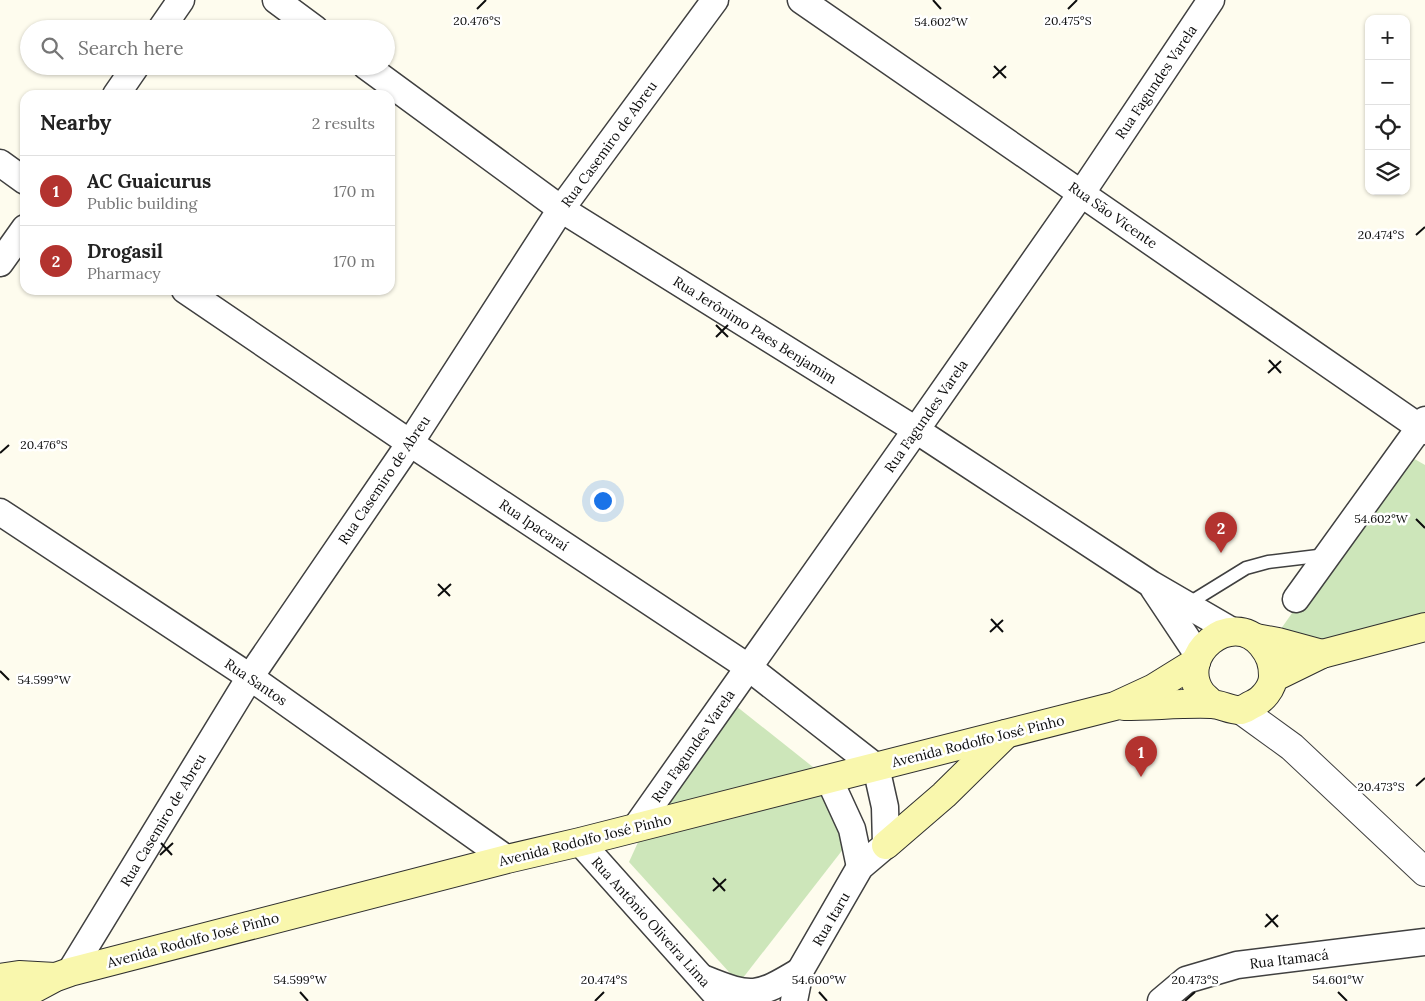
<!DOCTYPE html>
<html lang="en">
<head>
<meta charset="utf-8">
<style>
	body { margin:0; font-family:Lora,serif; background:#f2f2f2; color:#222 }
	.controls { position:absolute; right:15px; top:15px; display:grid; overflow:hidden; border-radius:10px; box-shadow:0 1px 4px #0004 }
	.controls button { width:45px; height:45px; display:grid; place-items:center; padding:0; border:0; border-bottom:1px solid #e0e0e0; background:#fff; color:#222; font:25px sans-serif }
	.you { position:absolute; left:602px; top:500px; width:18px; height:18px; margin:-12px; border:4px solid #fff; border-radius:50%; background:#1a73e8; box-shadow:0 0 0 8px #1a73e833 }
	.badge { display:grid; place-items:center; width:32px; height:32px; border-radius:50%; background:#b3332f; color:#fff; font-size:16px; font-weight:700 }
	.pin { position:absolute; translate:-50% -41px; filter:drop-shadow(0 1px 2px #0008) }
	.pin::after { content:''; position:absolute; top:26px; width:18px; height:15px; background:inherit; clip-path:polygon(0 0,100% 0,50% 100%) }
	.list { margin:0; padding:0; list-style:none }
	h2 { display:flex; justify-content:space-between; align-items:center; height:65px; margin:0; padding:0 20px; font-size:21px }
	h2 small { font-size:16px; font-weight:400; color:#767676 }
	.list li { display:grid; grid-template-columns:32px 1fr auto; gap:15px; align-items:center; box-sizing:border-box; height:70px; padding:0 20px; border-top:1px solid #e0e0e0 }
	.list b { display:block; font-size:19px; white-space:nowrap }
	.list p { margin:0; font-size:16px; white-space:nowrap; color:#767676 }
	.list em { font-size:16px; font-style:normal; color:#767676 }
	.icon { flex:none; width:28px; height:28px; fill:none; stroke:currentColor; stroke-width:2; stroke-linecap:round; stroke-linejoin:round }
	.map { position:relative; flex:none; width:1425px; height:1001px; overflow:hidden }
	.search { position:absolute; background:#fff; box-shadow:0 1px 4px #0004; left:20px; top:20px; width:375px; height:55px; display:flex; align-items:center; gap:12px; box-sizing:border-box; padding:0 18px; border-radius:28px; color:#767676; font-size:19px }
	.panel { position:absolute; background:#fff; box-shadow:0 1px 4px #0004; left:20px; top:90px; width:375px; height:205px; border-radius:15px }
	.map>svg:first-child { display:block }
	.green { fill:#cde6ba }
	.lines { fill:none; stroke-linecap:round; stroke-linejoin:round }
	.service-casing { stroke:#404040; stroke-width:15 }
	.minor-casing { stroke:#404040; stroke-width:29 }
	.tertiary-casing { stroke:#404040; stroke-width:30 }
	.secondary-casing { stroke:#2f2f2f; stroke-width:30 }
	.service { stroke:#fff; stroke-width:12 }
	.minor { stroke:#fff; stroke-width:26 }
	.tertiary { stroke:#fff; stroke-width:28 }
	.secondary { stroke:#f9f7ad; stroke-width:28 }
	.ticks { fill:none; stroke:#0d0d0d; stroke-width:2 }
	.labels { text-anchor:middle; stroke-width:5; stroke-linejoin:round; paint-order:stroke }
	.street-label { font-size:14px; fill:#0d0d0d; stroke:#fff }
	.ticks-label { font-size:12px; text-anchor:middle; fill:#0d0d0d; stroke:#fff; stroke-width:5; stroke-linejoin:round; paint-order:stroke }
</style>
</head>
<body>
<div class="map">
<svg width="1425" height="1001" viewBox="0 0 1425 1001">
	<rect width="100%" height="100%" fill="#fefcee"/>
	<g class="green">
		<polygon points="1411,457 1425,465 1425,619 1321,647 1278,633 1295,609"/>
		<polygon points="731,702 823,775 851,839 739,983 629,862 650,816"/>
	</g>
	<g class="lines">
		<defs>
			<polyline id="service" points="1186,605 1246,568 1268,562 1326,555"/>
			<g id="minor">
				<polyline points="276,0 315,29"/>
				<polyline points="801,0 1425,431"/>
				<polyline points="161,29 181,0"/>
				<polyline points="366,66 561,209 916,430 1151,584 1232,631"/>
				<polyline points="116,95 136,66"/>
				<polyline points="0,163 25,181"/>
				<polyline points="0,263 25,228"/>
				<polyline points="185,290 410,443 748,667 876,767 885,807 886,845 860,867 800,971 794,1001"/>
				<polyline points="0,512 250,677 507,859"/>
				<polyline points="1154,589 1198,655"/>
				<polyline points="1296,599 1425,420"/>
				<polyline points="829,779 852,829 860,867"/>
				<polyline points="636,827 916,430 1081,194 1211,0"/>
				<polyline points="580,842 722,1001"/>
				<polyline points="70,972 250,677 410,443 561,209 715,0"/>
				<path d="M705 979C752 998 757 997 800 971"/>
				<polyline points="1161,1001 1186,980 1237,965 1425,942"/>
			</g>
			<polyline id="tertiary" points="1241,710 1292,747 1425,872"/>
			<g id="secondary">
				<polyline points="1256,638 1278,642 1322,654"/>
				<polyline points="1273,678 1322,654 1425,627"/>
				<path d="M1124 706C1153 706 1182 703 1211 704 1221 704 1231 711 1241 710 1244 709 1248 707 1251 705 1262 701 1273 688 1273 676 1273 663 1270 655 1262 645 1232 608 1175 655 1201 693 1204 697 1209 700 1212 704"/>
				<polyline points="886,845 944,795 1006,734"/>
				<polyline points="0,978 19,975 55,977"/>
				<polyline points="11,1001 56,977 70,972 507,859 580,842 1115,706 1154,688 1196,662"/>
			</g>
		</defs>
		<use href="#service" class="service-casing"/>
		<use href="#minor" class="minor-casing"/>
		<use href="#tertiary" class="tertiary-casing"/>
		<use href="#secondary" class="secondary-casing"/>
		<use href="#service" class="service"/>
		<use href="#minor" class="minor"/>
		<use href="#tertiary" class="tertiary"/>
		<use href="#secondary" class="secondary"/>
	</g>
	<path class="ticks" d="M933 0 941 9M477 9 486 0M1068 9 1077 0M994 66 1006 78M993 78 1006 66M1416 235 1425 227M716 325 728 337M716 337 728 325M1269 360 1281 373M1268 373 1281 361M0 453 9 445M1416 519 1425 528M438 584 450 596M438 596 451 584M991 619 1003 632M990 632 1003 620M0 671 9 680M1416 786 1425 778M161 843 172 855M160 855 173 843M713 878 725 891M713 891 726 879M1266 914 1278 927M1265 927 1278 915M300 992 308 1001M819 992 827 1001M1338 992 1347 1001M595 1001 604 992M1185 1001 1195 992"/>
	<g class="labels">
		<g class="street-label">
			<text transform="translate(1156 82) rotate(-56)" y="5">Rua Fagundes Varela</text>
			<text transform="translate(609 144) rotate(-54)" y="5">Rua Casemiro de Abreu</text>
			<text transform="translate(1113 215) rotate(35)" y="5">Rua São Vicente</text>
			<text transform="translate(755 330) rotate(32)" y="5">Rua Jerônimo Paes Benjamim</text>
			<text transform="translate(926 416) rotate(-55)" y="5">Rua Fagundes Varela</text>
			<text transform="translate(384 480) rotate(-56)" y="5">Rua Casemiro de Abreu</text>
			<text transform="translate(534 525) rotate(34)" y="5">Rua Ipacaraí</text>
			<text transform="translate(256 682) rotate(34)" y="5">Rua Santos</text>
			<text transform="translate(978 741) rotate(-14)" y="5">Avenida Rodolfo José Pinho</text>
			<text transform="translate(693 746) rotate(-55)" y="5">Rua Fagundes Varela</text>
			<text transform="translate(163 820) rotate(-59)" y="5">Rua Casemiro de Abreu</text>
			<text transform="translate(585 840) rotate(-14)" y="5">Avenida Rodolfo José Pinho</text>
			<text transform="translate(831 919) rotate(-60)" y="5">Rua Itaru</text>
			<text transform="translate(651 922) rotate(48)" y="5">Rua Antônio Oliveira Lima</text>
			<text transform="translate(193 940) rotate(-15)" y="5">Avenida Rodolfo José Pinho</text>
			<text transform="translate(1289 959) rotate(-7)" y="5">Rua Itamacá</text>
		</g>
	</g>
	<g class="ticks-label">
		<text x="477" y="25">20.476°S</text>
		<text x="1068" y="25">20.475°S</text>
		<text x="941" y="26">54.602°W</text>
		<text x="1381" y="239">20.474°S</text>
		<text x="44" y="449">20.476°S</text>
		<text x="1381" y="523">54.602°W</text>
		<text x="44" y="684">54.599°W</text>
		<text x="1381" y="791">20.473°S</text>
		<text x="300" y="984">54.599°W</text>
		<text x="819" y="984">54.600°W</text>
		<text x="1338" y="984">54.601°W</text>
		<text x="604" y="984">20.474°S</text>
		<text x="1195" y="984">20.473°S</text>
	</g>
</svg>
<div class="controls">
<button>+</button>
<button>−</button>
<button><svg class="icon" aria-label="locate" viewBox="0 0 24 24"><circle cx="12" cy="12" r="6"/><path d="M12 2v4M12 18v4M2 12h4M18 12h4"/></svg></button>
<button><svg class="icon" aria-label="layers" viewBox="0 0 24 24"><path d="M12 4l9 5-9 5-9-5zM3 14l9 5 9-5"/></svg></button>
</div>
<div class="you"></div>
<div class="pin badge" style="left:1141px;top:777px">1</div>
<div class="pin badge" style="left:1221px;top:553px">2</div>
<div class="search"><svg class="icon" aria-label="search" viewBox="0 0 24 24"><circle cx="10" cy="10" r="6"/><path d="M15 15l6 6"/></svg>Search here</div>
<section class="panel">
<h2>Nearby<small>2 results</small></h2>
<ul class="list">
<li><span class="badge">1</span><div><b>AC Guaicurus</b><p>Public building</p></div><em>170 m</em></li>
<li><span class="badge">2</span><div><b>Drogasil</b><p>Pharmacy</p></div><em>170 m</em></li>
</ul>
</section>
</div>
</body>
</html>
